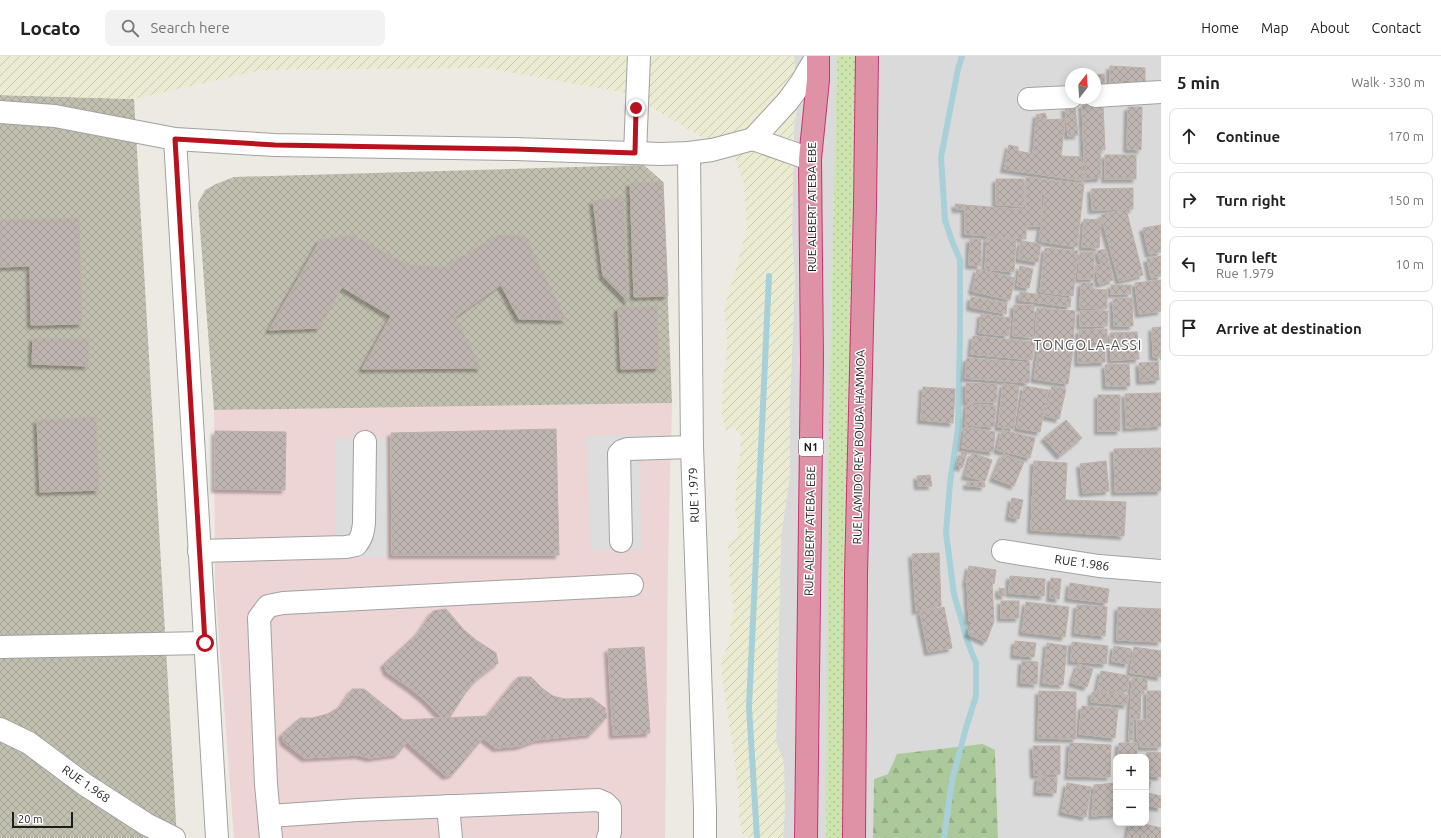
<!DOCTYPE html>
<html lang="en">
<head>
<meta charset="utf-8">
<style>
	body { margin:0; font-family:Ubuntu,sans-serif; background:#f2f2f2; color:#222 }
	.controls { position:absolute; right:12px; bottom:12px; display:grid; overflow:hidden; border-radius:8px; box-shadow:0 2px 10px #0003 }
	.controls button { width:36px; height:36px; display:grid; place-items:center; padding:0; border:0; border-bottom:1px solid #e0e0e0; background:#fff; color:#222; font:20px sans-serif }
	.compass { position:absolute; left:1065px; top:12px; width:36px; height:36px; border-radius:50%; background:#fff; box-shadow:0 2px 10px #0003; rotate:17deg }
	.scale { position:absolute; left:12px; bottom:10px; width:61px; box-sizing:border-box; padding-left:4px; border:2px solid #1d1d1d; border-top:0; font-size:11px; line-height:14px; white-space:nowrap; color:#1d1d1d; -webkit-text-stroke:3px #fff; paint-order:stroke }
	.stop { position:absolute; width:12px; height:12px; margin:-9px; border:3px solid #b9111d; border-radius:50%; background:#fff }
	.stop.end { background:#b9111d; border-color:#fff; box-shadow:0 1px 4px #0008 }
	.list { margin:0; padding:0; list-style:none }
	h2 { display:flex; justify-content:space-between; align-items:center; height:52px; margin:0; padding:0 16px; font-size:17px }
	h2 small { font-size:13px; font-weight:400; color:#767676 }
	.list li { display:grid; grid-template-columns:26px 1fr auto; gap:12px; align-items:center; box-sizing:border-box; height:56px; margin:0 8px 8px; padding:0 8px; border:1px solid #e0e0e0; border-radius:8px }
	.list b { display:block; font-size:15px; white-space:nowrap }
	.list p { margin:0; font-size:13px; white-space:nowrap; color:#767676 }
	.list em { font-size:13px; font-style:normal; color:#767676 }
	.icon { flex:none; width:22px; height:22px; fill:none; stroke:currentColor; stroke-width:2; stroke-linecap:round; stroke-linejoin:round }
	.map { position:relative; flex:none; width:1161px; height:782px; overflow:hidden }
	header { display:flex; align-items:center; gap:24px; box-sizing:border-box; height:56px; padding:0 20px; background:#fff; border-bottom:1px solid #e0e0e0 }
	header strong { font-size:19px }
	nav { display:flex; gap:22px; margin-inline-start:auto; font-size:14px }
	.search { width:280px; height:36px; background:#f2f2f2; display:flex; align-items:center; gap:10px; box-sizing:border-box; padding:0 14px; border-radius:8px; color:#767676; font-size:15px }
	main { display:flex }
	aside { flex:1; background:#fff }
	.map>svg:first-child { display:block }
	.residential { fill:#dbdada; fill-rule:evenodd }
	.commercial { fill:#edd4d5 }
	.construction { fill:url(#construction-cross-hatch) }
	.farmland { fill:url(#farmland-furrows) }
	.forest { fill:url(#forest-firs) }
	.garden { fill:url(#garden-dots) }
	.parking { fill:#ddd }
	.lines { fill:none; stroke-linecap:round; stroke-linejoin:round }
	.stream { stroke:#a8d0d8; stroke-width:6 }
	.building { fill:url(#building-cross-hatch); stroke:#beb0a8; filter:url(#shadow) }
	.minor-casing { stroke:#a1a1a1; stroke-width:24 }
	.highway-casing { stroke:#c93371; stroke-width:24 }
	.minor { stroke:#fff; stroke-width:22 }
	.highway { stroke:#df92a5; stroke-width:22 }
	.route { stroke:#b9111d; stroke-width:5 }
	.labels { text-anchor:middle; stroke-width:3; stroke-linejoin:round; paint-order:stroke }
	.shield { fill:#fff; stroke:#616161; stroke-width:1 }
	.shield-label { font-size:11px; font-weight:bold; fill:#1d1d1d }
	.street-label { font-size:12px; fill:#1d1d1d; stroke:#fff }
	.quarter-label { font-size:14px; letter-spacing:1px; fill:#505050; stroke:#fff }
</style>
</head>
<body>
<header>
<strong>Locato</strong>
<div class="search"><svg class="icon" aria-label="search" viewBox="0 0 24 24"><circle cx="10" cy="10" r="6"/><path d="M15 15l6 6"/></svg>Search here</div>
<nav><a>Home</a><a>Map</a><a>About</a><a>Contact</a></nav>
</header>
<main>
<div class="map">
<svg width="1161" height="782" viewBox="0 0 1161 782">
	<defs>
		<pattern id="construction-cross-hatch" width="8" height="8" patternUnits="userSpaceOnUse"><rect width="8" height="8" fill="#c1c0b0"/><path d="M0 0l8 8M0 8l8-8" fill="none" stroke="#a5a597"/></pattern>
		<pattern id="farmland-furrows" width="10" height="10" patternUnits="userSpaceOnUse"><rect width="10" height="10" fill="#ebebd1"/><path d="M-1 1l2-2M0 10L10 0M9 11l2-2" fill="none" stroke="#c9c9b3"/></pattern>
		<pattern id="forest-firs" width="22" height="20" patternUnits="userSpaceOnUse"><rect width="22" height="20" fill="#acc99c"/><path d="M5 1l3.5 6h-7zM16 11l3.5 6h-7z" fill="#94ac86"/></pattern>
		<pattern id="garden-dots" width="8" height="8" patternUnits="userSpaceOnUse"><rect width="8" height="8" fill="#cce4ae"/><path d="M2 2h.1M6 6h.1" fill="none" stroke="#afc395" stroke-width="1.8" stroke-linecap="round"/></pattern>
		<pattern id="building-cross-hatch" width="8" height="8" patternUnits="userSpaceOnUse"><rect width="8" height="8" fill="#beb5b1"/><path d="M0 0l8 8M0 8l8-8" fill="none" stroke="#a39b98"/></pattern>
		<filter id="shadow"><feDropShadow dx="-3.5" dy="3.5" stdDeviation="1" flood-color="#0004"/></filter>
	</defs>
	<rect width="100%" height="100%" fill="#edeae4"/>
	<g class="residential">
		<polygon points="794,0 837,0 828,415 826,782 783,782 785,750 776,685 781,480 790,419 790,342 795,225 792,178 793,125 794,70 797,53"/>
		<path d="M857 0H1161V782H998L995 694 897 698 888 718 874 723 873 782H845L850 254 856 122ZM1071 18H1095V42H1071ZM1116 701H1146V767H1116Z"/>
	</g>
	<polygon class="commercial" points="672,347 668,507 665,782 234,782 215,528 214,354"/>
	<g class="construction">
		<polygon points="0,39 134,43 177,782 0,782"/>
		<polygon points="644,109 663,126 672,347 214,354 198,147 205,134 216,128 234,121"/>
	</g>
	<polygon class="farmland" points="0,0 794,0 797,53 794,70 793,125 792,178 795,225 790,342 790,419 781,480 777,631 776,685 784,706 785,750 783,782 743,781 739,762 739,747 735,707 721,613 722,602 729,587 731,564 734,556 729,519 730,497 727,489 729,485 734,485 738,479 738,467 735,454 737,414 740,402 741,378 731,370 726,375 722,361 723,322 726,305 727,284 724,251 738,207 740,196 747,172 744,128 734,100 627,37 486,12 260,14 134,43 0,39"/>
	<polygon class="forest" points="983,688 995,694 998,782 873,782 874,723 888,718 897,698"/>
	<polygon class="garden" points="837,0 857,0 856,122 850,254 850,432 845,782 826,782 828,415"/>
	<g class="parking">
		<polygon points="656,378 657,397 639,399 642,493 591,495 586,380"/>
		<polygon points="335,382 387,382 388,501 336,501"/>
	</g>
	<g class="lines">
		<g class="stream">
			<polyline points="757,782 749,651 769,220"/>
			<polyline points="944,782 952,724 966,672 976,640 976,607 968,587 954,538 946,477 950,427 958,373 960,277 960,204 952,185 945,164 941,101 958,13 962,0"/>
		</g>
	</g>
	<g class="building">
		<polygon points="1110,10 1145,12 1145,26 1122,24 1121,30 1110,29"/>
		<polygon points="1104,18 1106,41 1082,43 1082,42 1095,42 1095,19"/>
		<polygon points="1103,48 1105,94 1100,94 1101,122 1085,123 1082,49"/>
		<polygon points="1075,51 1078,79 1068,80 1065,52"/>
		<polygon points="1128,51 1142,51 1141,94 1127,93"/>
		<polygon points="1045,57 1047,62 1037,64 1036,59"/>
		<polygon points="1065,63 1061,100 1081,101 1084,125 1004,113 1009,89 1018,91 1018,95 1033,98 1036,64"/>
		<rect x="1105" y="99" width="31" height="24"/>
		<polygon points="1026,121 1084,128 1077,191 1039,185 1045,138 1041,138 1041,170 1026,170 1026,183 965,178 965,149 1026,154"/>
		<polygon points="996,123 1024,123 1024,150 996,149"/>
		<polygon points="663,126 668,240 634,241 630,127"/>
		<polygon points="1133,132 1133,153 1092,154 1091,133"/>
		<polygon points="623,141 628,246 603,220 593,145"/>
		<polygon points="955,148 965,149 965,153 956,153"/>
		<polygon points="1126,153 1143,219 1119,225 1101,159"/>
		<polygon points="79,162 82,268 31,269 30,210 0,211 0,164"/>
		<polygon points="1084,163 1101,164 1099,192 1082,191"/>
		<polygon points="1161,169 1161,196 1149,198 1143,172"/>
		<polygon points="352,179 408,209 444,211 499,179 525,180 566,264 519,263 501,229 455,261 481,312 362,313 391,260 342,231 319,272 269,274 320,184"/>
		<polygon points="987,182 1016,184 1014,216 985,213"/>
		<polygon points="970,183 981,183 981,210 969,209"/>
		<polygon points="1021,185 1041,188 1038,206 1018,203"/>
		<polygon points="1045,192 1078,195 1073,240 1040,236"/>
		<polygon points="1106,193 1113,224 1099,228 1095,210 1101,208 1097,195"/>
		<polygon points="1080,196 1094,196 1094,223 1078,223"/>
		<polygon points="1161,200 1161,220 1151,222 1147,203"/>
		<polygon points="1020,210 1033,213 1029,232 1017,230"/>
		<polygon points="977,213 1015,222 1010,244 972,235"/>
		<polygon points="1161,224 1161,255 1139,258 1135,227"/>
		<polygon points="1081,227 1093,227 1093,233 1107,234 1107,253 1080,252"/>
		<rect x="1111" y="229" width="20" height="9"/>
		<polygon points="1020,236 1071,243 1070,251 1019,244"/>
		<polygon points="971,241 1007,247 1006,258 970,251"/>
		<polygon points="1132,242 1133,270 1114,270 1113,243"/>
		<polygon points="1014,249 1034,249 1033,281 1013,280"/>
		<polygon points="657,250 659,312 621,313 618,252"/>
		<polygon points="1037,252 1075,255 1073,288 1035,286"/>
		<polygon points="1080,255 1108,255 1107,270 1080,270"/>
		<polygon points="981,258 1011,262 1008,280 979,277"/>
		<polygon points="1161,271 1161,304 1160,301 1153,301 1152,272"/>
		<polygon points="1107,273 1107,286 1079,287 1079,274"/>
		<polygon points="1137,276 1139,303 1111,304 1110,277"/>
		<polygon points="973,280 1034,286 1032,304 971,298"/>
		<polygon points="33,282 89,283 88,310 32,308"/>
		<polygon points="1039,287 1073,292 1068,328 1034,323"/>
		<polygon points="1105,290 1105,306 1078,307 1078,291"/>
		<polygon points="967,302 1030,307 1029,327 965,322"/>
		<polygon points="1158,306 1159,324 1140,325 1139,307"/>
		<polygon points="1129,308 1130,330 1106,330 1105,309"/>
		<polygon points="966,327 997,328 997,346 966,346"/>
		<polygon points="1003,328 1019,330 1014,373 998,371"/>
		<polygon points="1024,330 1048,334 1040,376 1017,372"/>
		<polygon points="1052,330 1066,333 1059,363 1045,360"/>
		<polygon points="923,331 955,333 953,367 921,364"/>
		<polygon points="1161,337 1161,370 1126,372 1125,338"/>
		<rect x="1098" y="339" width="22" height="36"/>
		<polygon points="967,348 996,350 994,371 965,369"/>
		<polygon points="96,361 99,434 40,436 37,364"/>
		<polygon points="1066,364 1082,382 1060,400 1044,382"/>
		<polygon points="965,371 995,376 993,396 962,392"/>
		<polygon points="556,373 559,499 392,499 391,377"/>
		<polygon points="1002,374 1035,382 1030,402 997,394"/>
		<polygon points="215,375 286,376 285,434 215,433"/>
		<polygon points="1161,392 1161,435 1115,436 1114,393"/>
		<polygon points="962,396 967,397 962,412 958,410"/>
		<polygon points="972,397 992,404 985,425 965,420"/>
		<polygon points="1003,398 1024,406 1014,430 993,422"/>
		<polygon points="1034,405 1067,407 1065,444 1126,446 1124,480 1031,474"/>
		<polygon points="1106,405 1109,435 1083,437 1080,408"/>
		<polygon points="930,419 932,430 918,430 917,420"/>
		<polygon points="967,426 984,426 985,431 967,430"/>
		<polygon points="1012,442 1023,444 1019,463 1009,461"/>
		<polygon points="939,497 941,550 916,555 912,498"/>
		<polygon points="969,510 996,514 994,528 992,527 994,565 986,586 968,578 972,566 969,565 967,527 966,527"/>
		<polygon points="1010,520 1045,523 1044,540 1009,537"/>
		<polygon points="1051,522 1061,523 1059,543 1050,542"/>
		<polygon points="1070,527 1109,533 1107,547 1068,542"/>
		<polygon points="999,532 1005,533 1005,540 999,539"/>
		<rect x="1001" y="545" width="18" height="17"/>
		<polygon points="1026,546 1069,551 1065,581 1022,576"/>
		<polygon points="1077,549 1107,551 1105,580 1075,577"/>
		<polygon points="944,551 952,592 928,596 920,556"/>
		<polygon points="1118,551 1161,553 1161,586 1117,584"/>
		<polygon points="446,553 464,574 476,584 496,597 498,607 477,623 466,636 450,661 442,662 425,644 410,632 387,616 384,608 418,577 433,555"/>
		<polygon points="1015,585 1036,587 1034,601 1014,599"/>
		<polygon points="1072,586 1108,590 1106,608 1071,605"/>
		<polygon points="1047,587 1067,590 1063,629 1043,627"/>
		<polygon points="1114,590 1131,593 1128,608 1112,605"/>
		<polygon points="644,591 650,677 613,679 608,593"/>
		<polygon points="1134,591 1161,595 1161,621 1130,617"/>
		<polygon points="1022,605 1038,606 1037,628 1021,627"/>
		<polygon points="1078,608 1093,613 1087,631 1072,627"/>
		<polygon points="1101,615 1130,620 1129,623 1127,636 1097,635"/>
		<polygon points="518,621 531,621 543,633 553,640 565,643 592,642 605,652 607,661 591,678 536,684 520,690 496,692 483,682 453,718 446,720 407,686 398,698 370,702 358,699 305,702 284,686 282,678 300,662 312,662 328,658 341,650 352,633 364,633 403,664 487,660"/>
		<polygon points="1132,621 1147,623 1147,634 1141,634 1140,663 1133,663 1133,684 1129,684"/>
		<polygon points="1039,635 1076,636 1076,683 1038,682"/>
		<polygon points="1147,635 1161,635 1161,691 1140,691 1139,684 1137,684 1137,664 1147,664"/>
		<polygon points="1092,636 1128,639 1127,649 1091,646"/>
		<polygon points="1082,650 1118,653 1115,682 1079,678"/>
		<polygon points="1070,687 1111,689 1110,721 1068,720"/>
		<polygon points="1119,687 1137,687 1137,701 1118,701"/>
		<polygon points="1033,690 1060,690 1060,718 1034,719"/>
		<polygon points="1147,696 1161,697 1161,721 1146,719"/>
		<polygon points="1038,721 1057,722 1056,737 1037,736"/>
		<polygon points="1146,725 1151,726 1148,737 1161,740 1161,752 1146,749"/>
		<polygon points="1067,727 1091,731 1086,761 1062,756"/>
		<polygon points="1116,727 1116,758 1092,760 1094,729"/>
		<polygon points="1130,767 1140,767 1161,772 1161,782 1127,782"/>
	</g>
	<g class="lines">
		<defs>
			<g id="minor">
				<polyline points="1095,40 1161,36"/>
				<polyline points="1029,43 1071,41"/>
				<polyline points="0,56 55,60 175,83 275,89 515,93 661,98 689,97 712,94 753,83 788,45 801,27 817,0"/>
				<polyline points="175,83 217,782"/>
				<polyline points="753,83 810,103"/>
				<polyline points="635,97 639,0"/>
				<polyline points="689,97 692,391 705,754 705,782"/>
				<polyline points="621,485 619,398 622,395 628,393 692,391"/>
				<path d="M199 495 346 491 356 489C362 482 363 476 364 467L365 386"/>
				<polyline points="1003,495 1099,510 1161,515"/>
				<polyline points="0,591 205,587"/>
				<polyline points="0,673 29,687 84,728 146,768 174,782"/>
				<polyline points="448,750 451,782"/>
				<polyline points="269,760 358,754 598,744 605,747 610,752 610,776 608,782"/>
				<polyline points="271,782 266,728 259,562 268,550 283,547 632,529"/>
			</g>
			<g id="highway">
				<polyline points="806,782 812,304 810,103 818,24 818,0"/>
				<polyline points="854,782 856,519 865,149 867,0"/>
			</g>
		</defs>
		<use href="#minor" class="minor-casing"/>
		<use href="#highway" class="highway-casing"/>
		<use href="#minor" class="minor"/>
		<use href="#highway" class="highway"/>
	</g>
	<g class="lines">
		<polyline class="route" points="205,587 175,83 275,89 515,93 635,97 636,52"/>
	</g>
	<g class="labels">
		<rect class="shield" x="799" y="382" width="24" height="18" rx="3"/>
		<g class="shield-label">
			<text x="811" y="395">N1</text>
		</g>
		<g class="street-label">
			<text transform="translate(812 151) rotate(-90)" y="4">RUE ALBERT ATEBA EBE</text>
			<text transform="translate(859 391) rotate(-89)" y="4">RUE LAMIDO REY BOUBA HAMMOA</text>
			<text transform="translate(694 439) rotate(-92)" y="4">RUE 1.979</text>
			<text transform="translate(810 475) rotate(-89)" y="4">RUE ALBERT ATEBA EBE</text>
			<text transform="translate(1082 507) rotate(8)" y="4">RUE 1.986</text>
			<text transform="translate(86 728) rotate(35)" y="4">RUE 1.968</text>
		</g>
		<g class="quarter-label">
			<text x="1088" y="294">TONGOLA-ASSI</text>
		</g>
	</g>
</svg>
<div class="controls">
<button>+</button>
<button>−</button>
</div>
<svg class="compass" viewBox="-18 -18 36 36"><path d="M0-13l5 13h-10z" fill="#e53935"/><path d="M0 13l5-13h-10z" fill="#767676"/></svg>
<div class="scale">20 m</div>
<div class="stop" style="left:205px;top:587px"></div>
<div class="stop end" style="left:636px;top:52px"></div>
</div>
<aside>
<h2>5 min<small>Walk · 330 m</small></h2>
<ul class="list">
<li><svg class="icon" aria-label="ahead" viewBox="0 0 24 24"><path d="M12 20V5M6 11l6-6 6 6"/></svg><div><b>Continue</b></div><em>170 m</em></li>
<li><svg class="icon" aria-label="right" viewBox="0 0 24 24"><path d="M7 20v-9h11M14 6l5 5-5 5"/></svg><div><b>Turn right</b></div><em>150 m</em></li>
<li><svg class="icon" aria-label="left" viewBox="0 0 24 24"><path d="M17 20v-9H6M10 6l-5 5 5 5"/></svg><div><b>Turn left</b><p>Rue 1.979</p></div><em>10 m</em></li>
<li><svg class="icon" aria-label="arrive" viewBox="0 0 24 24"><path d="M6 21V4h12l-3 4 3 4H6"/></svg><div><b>Arrive at destination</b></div></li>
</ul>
</aside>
</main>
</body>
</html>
